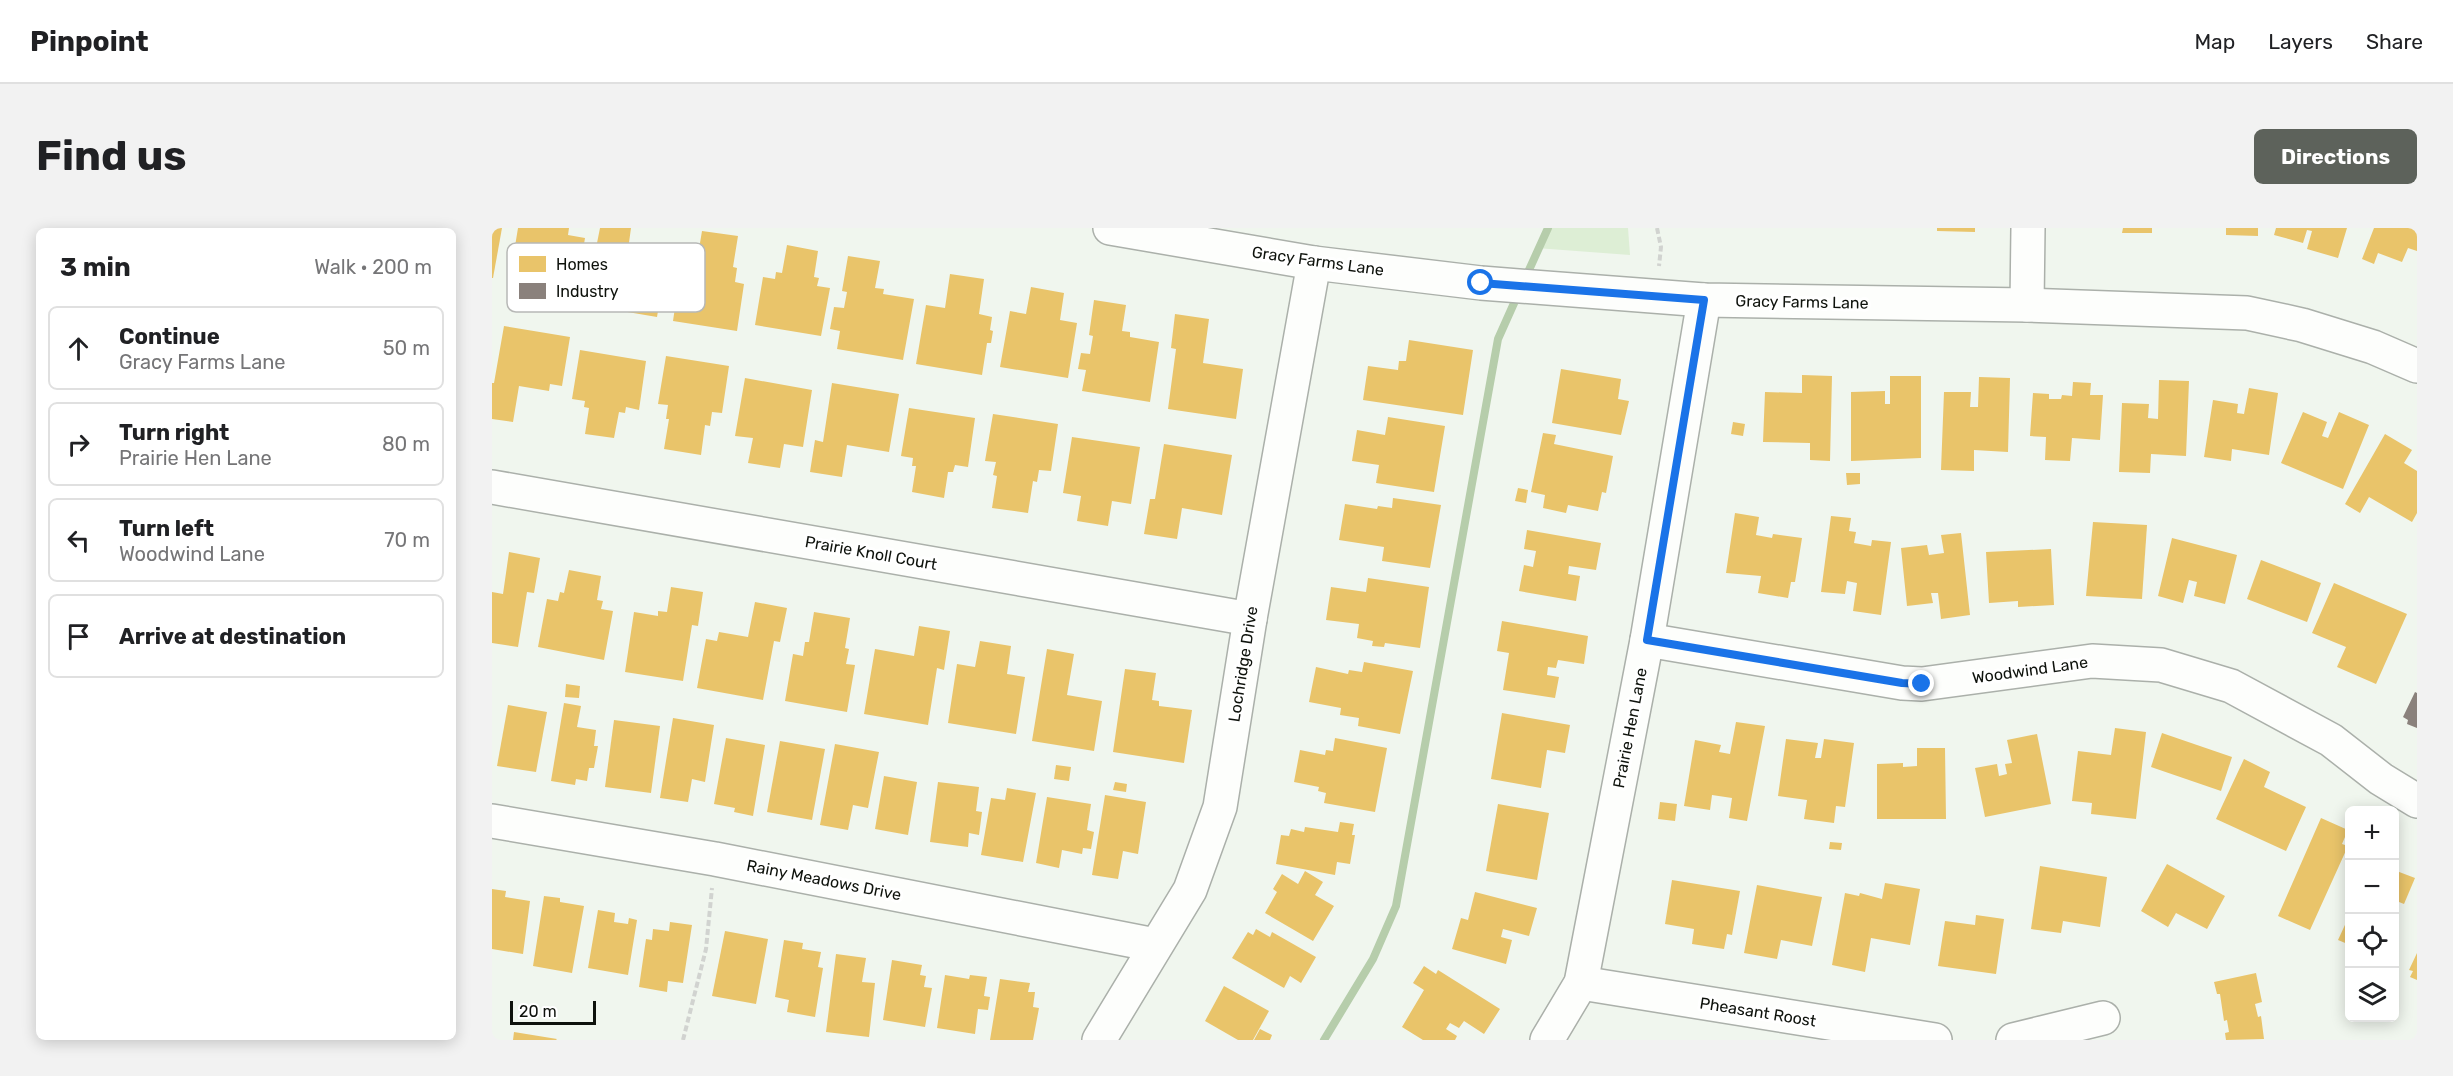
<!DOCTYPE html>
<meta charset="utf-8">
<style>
:root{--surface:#fff;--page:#f2f2f2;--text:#202124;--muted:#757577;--line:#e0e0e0;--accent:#5d625b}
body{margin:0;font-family:Rubik,sans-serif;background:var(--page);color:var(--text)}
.controls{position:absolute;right:18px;bottom:18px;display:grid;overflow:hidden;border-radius:9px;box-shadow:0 3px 15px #0003}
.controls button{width:54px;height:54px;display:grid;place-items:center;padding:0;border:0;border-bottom:2px solid var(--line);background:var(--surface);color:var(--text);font:30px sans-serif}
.scale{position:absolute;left:18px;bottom:15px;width:86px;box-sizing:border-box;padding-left:6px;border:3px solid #0e120c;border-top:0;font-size:16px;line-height:21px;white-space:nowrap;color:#0e120c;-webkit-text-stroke:4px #fff;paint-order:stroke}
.stop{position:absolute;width:18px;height:18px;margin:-14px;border:4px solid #1a73e8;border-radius:50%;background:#fff}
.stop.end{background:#1a73e8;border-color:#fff;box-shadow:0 2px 6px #0008}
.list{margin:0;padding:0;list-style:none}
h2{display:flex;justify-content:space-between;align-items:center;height:78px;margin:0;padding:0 24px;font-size:26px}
h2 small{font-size:20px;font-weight:400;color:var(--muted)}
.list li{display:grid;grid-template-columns:39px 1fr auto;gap:18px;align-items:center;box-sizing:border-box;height:84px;margin:0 12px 12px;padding:0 12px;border:2px solid var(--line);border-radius:9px}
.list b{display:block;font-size:22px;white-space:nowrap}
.list p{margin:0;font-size:20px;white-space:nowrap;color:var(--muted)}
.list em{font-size:20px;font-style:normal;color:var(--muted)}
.icon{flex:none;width:33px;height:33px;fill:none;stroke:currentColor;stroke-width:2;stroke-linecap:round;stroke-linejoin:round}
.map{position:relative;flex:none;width:1925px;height:812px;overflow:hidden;border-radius:9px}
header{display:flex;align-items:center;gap:36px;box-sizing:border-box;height:84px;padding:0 30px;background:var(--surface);border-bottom:2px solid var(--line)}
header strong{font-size:28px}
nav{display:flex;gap:33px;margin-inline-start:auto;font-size:21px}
.intro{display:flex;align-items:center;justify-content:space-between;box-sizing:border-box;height:144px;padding:0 36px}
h1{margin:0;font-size:42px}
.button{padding:15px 27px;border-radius:9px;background:var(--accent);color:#fff;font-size:21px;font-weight:700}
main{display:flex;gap:36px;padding:0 36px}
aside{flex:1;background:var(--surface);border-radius:9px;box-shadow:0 3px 15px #0003}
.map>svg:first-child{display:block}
.green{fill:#ddeed5}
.homes{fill:#e9c46a}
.industry{fill:#8a817c}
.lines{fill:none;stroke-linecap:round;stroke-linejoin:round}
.stream{stroke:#b6cdab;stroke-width:8}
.street-casing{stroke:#abb0aa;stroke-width:36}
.secondary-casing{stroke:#abb0aa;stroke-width:36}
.path{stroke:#d1d3d0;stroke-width:4;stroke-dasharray:6 3;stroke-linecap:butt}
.street{stroke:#fdfefc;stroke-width:33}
.secondary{stroke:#fdfefc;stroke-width:33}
.route{stroke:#1a73e8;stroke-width:8}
.labels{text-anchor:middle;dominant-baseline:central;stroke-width:6;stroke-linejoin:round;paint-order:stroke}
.street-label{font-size:16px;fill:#0e120c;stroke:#fff}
.key{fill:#fff;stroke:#b7b8b6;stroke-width:1.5}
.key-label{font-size:16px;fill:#0e120c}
</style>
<header>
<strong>Pinpoint</strong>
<nav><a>Map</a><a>Layers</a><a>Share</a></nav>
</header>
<div class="intro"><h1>Find us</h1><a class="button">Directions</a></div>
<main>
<aside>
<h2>3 min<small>Walk · 200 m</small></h2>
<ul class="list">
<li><svg class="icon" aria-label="ahead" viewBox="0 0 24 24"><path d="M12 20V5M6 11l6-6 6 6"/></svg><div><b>Continue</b><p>Gracy Farms Lane</p></div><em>50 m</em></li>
<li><svg class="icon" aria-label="right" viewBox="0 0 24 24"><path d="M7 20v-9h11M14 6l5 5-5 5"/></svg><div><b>Turn right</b><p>Prairie Hen Lane</p></div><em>80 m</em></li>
<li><svg class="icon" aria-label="left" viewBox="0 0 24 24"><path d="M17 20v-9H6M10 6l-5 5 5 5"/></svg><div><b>Turn left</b><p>Woodwind Lane</p></div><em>70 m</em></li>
<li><svg class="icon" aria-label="arrive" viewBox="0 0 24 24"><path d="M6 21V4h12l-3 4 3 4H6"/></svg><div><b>Arrive at destination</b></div></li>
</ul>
</aside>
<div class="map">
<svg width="1925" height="812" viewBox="0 0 1925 812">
<rect width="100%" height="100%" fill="#f0f6ee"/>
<path class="green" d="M1053,0H1136L1138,27L1044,20Z"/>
<g class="homes">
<path d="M0,0H10L1,50H0Z"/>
<path d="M26,0H77L76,7L93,10L84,65L17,55Z"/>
<path d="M108,0H139L136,22L145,24L146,22L175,29L165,89L100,78L109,21L104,20Z"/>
<path d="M1445,0H1483V4L1445,3Z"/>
<path d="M1631,0H1660V5H1630Z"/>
<path d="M1734,0H1766V8L1734,7Z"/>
<path d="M1784,0H1855L1846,30L1815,21L1820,3L1815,2L1811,15L1782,7Z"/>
<path d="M1882,0H1925V23L1916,20L1910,34L1886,25L1882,36L1870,31Z"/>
<path d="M210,3L246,8L241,39L245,40L243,54L252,56L245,103L181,93L188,45L199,46L202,33H205Z"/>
<path d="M295,17L326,23L322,49L327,50L325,58L338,60L329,108L263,97L271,49L283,51L284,44L290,45Z"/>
<path d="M356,28L388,33L383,60L392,61L391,66L422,71L411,132L345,121L348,103L338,101L342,79L352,80L355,64L350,63Z"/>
<path d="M458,46L492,51L487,86L500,89L498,102L501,103L499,115H495L490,147L424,136L434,77L453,80Z"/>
<path d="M539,59L572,65L568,92L585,95L576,150L508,139L518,83L534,86Z"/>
<path d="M602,72L634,77L630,103L638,104V109L667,114L658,174L590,163L594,142L586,141L589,125L598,126L601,108L597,107Z"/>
<path d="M683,86L717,91L711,135L751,141L744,191L676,181L684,121L679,120Z"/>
<path d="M12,98L78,109L70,158L58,156L57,163L27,158L21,194L0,191V155H2Z"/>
<path d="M917,112L981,122L971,187L871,172L876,138L906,142L907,133H914Z"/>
<path d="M88,122L154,133L147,182L134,179L133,185L127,184L122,210L93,206L97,180L92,179L93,173L80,171Z"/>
<path d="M174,128L237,138L230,185L220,184L218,198L213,197L209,227L172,221L177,191H174L176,177L166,176Z"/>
<path d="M1069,141L1129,151L1126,171L1137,173L1129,207L1060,195Z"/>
<path d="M1310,147L1340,148L1338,233L1318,232V215L1271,214L1273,164L1310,165Z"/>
<path d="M1398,148H1429V230L1359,233V164L1393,163V176H1398Z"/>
<path d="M1487,149L1518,150L1516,224L1482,222V243L1449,242L1452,164H1479L1478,179H1486Z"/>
<path d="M253,150L320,162L311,219L292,216L288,240L256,235L261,210L243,208Z"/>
<path d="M1667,152L1697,153L1694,228L1659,226L1658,245L1627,244L1630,175L1657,176L1656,190L1666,191Z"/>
<path d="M1581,154L1599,155L1598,167H1611L1608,212L1580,210L1578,233L1553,232L1554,209L1538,208L1541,165L1557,166V171H1569L1570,167L1580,168Z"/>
<path d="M340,155L407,166L397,224L355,217L350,249L318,244L323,212L331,214Z"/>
<path d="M1757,160L1786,165L1777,227L1740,221L1739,233L1712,229L1721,172L1746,176L1745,185L1752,186Z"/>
<path d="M417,180L483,190L476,239L463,237L461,244H456L452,270L420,264L424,238H420L421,230L409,228Z"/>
<path d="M1811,184L1835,194L1830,208L1836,210L1847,184L1877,197L1851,261L1789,235Z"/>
<path d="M501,186L566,196L559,243L547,242L545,254L541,253L536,285L500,280L505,248L501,247L504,234L493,233Z"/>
<path d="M896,189L953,198L942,264L884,255L887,237L860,233L865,202L893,207Z"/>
<path d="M1241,194L1253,196L1251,208L1239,206Z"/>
<path d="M1051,205L1064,207L1062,216L1121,228L1114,265L1110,264L1106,283L1076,277L1074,285L1051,280L1053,267L1039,264Z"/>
<path d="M1893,206L1920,222L1912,235L1925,243V285L1920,294L1877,269L1868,285L1853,276Z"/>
<path d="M580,209L648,219L639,276L620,273L616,298L585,293L589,268L571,265Z"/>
<path d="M672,216L740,227L730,287L690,280L685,311L652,306L658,271H663Z"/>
<path d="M1354,245H1368V256L1355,257Z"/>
<path d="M1026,260L1036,262L1034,275L1023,273Z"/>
<path d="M901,270L949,277L938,340L890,333L892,319L847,312L853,276L885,281L886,278L900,280Z"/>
<path d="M1243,285L1267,289L1264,307L1280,310L1281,306L1310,310L1303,354H1299L1296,370L1266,365L1269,348L1234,345Z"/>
<path d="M1339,288L1359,290L1357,303L1364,304L1362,315L1379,318L1380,312L1399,314L1389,387L1361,383L1365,355L1355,353L1353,366L1329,364Z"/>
<path d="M1601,294L1655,297L1650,371L1594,368Z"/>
<path d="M1035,302L1109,315L1104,342L1077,338L1076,346L1088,348L1084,373L1027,363L1032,337L1041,339L1044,323L1032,321Z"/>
<path d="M1469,305L1478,387L1449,391L1446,365H1439L1441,375L1415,378L1409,320L1435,317L1437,327L1452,325L1449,307Z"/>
<path d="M1680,310L1745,327L1733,376L1702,368L1705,354L1697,352L1691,375L1666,368Z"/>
<path d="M1559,321L1562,377L1526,379V373L1497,375L1494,324Z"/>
<path d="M17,324L48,330L42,365L35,364L26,419L0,415V364L11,366Z"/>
<path d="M1769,332L1829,355L1815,394L1755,371Z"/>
<path d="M77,342L109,348L105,372L111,373L109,381L121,383L112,432L46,419L55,371L66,373L68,364L72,365Z"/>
<path d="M876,350L937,359L928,420L893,415L892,419L880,418L881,413L865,410L867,396L834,392L839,359L874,364Z"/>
<path d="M1842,355L1915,386L1884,456L1845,439L1854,419L1820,405Z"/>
<path d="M179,359L211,364L206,398L200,397L191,453L133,444L142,384L166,388V383L175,384Z"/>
<path d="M263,374L295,380L288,414L282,413L271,472L205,460L214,411L225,413L227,404L256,409Z"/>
<path d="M322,384L358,390L353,420L357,421L354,436L363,437L355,484L293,473L301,426L311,428L313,414H317Z"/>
<path d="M1010,393L1096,408L1092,436L1066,432L1064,440L1056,439L1055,447L1067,449L1063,470L1011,462L1017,425L1005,423Z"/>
<path d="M427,398L458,403L452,442L445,440L436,497L372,486L383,421L422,428Z"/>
<path d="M488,413L519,418L515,446L533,449L524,506L456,495L465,436L483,439Z"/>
<path d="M555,421L582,426L575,467L610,473L602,523L540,513Z"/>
<path d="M872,434L921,443L908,506L866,498L867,490L848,487L849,480L817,474L824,439L856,446L857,442L870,444Z"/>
<path d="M633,441L664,445L660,472L667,473V478L700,482L692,535L621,524Z"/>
<path d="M74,456L88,458L87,470L73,469Z"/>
<path d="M72,475L89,478L85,499L104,502L102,518H106L102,540H97L95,553L84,551L83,557L59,553Z"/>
<path d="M16,477L55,484L44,544L5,538Z"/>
<path d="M1010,485L1078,497L1073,525L1055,522L1049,560L999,551Z"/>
<path d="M181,490L222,497L213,554L200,551L196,574L168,570Z"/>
<path d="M122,492L168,498L159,565L113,559Z"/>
<path d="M1244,494L1273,498L1255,593L1237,590L1240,570L1220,567L1218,582L1192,578L1203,512L1229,517L1227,524L1238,526Z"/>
<path d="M1623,500L1654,504L1644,591L1599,586L1600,575L1580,573L1586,523L1619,527Z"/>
<path d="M1670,505L1740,529L1729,563L1659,539Z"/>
<path d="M1545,506L1559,576L1493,589L1483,540L1505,536L1507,548L1515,546L1513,536L1520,535L1515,512Z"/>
<path d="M234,510L273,517L261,588L242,584L243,580L222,576Z"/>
<path d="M843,510L895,520L883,584L832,575L834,565L826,563L827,559L802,554L808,522L833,527L834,522L841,523Z"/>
<path d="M1294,511L1326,515L1323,530H1329L1332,511L1362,515L1353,579L1344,578L1342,595L1312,591L1315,572L1286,568Z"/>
<path d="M288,513L333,521L320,592L275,584Z"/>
<path d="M343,516L387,524L376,580L361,577L356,602L328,597Z"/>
<path d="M1425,520H1453L1454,591H1385V536L1411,535V539L1425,538Z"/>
<path d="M1752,531L1778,544L1772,559L1814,579L1794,623L1724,591Z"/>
<path d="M564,537L579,539L577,553L562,551Z"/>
<path d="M392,548L425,554L416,607L383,601Z"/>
<path d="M446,554L487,559L484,583L490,584L487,607L477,605L476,619L438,614Z"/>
<path d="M623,554L635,556L634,564L621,562Z"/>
<path d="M515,560L544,565L531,634L489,627L499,570L513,572Z"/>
<path d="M613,567L654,574L646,626L631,623L626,651L600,647Z"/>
<path d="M555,569L599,576L595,602L602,604L599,621L591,620L590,626L570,622L567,640L544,635Z"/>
<path d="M1168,574L1185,576L1183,593L1166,591Z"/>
<path d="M1006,576L1057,585L1045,652L994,643Z"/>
<path d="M1829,590L1856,602L1850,616L1856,618L1818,702L1786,688Z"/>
<path d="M848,594L862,596L860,607H863L858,636L845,634L843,647L784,636L789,607L797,608L799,601L812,604L813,599L846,604Z"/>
<path d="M1338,614L1350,615L1349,622L1337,621Z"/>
<path d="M1675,636L1733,668L1715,701L1684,685L1676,699L1649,683Z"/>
<path d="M1548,638L1615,649L1608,699L1571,693L1569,705L1539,701Z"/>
<path d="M1902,642L1923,650L1912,676L1902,672Z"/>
<path d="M813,643L831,654L823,667L842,678L821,713L773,685L785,664L781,661L790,646L806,656Z"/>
<path d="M1180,652L1248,663L1240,707L1235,706L1232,721L1200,716L1202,701L1173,696Z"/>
<path d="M1393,655L1428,661L1418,717L1379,710L1373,744L1340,737L1353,665L1367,668L1368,665L1390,671Z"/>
<path d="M1265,657L1330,669L1320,718L1289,712L1285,731L1252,725Z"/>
<path d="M0,661L14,663L13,669L38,673L31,726L0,721Z"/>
<path d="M983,664L1045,680L1037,708L1011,701L1009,709L1020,712L1014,736L960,721L969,690L976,692Z"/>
<path d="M52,668L68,670V674L92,678L80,745L41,738Z"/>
<path d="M106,682L123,685L122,694L136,696L137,690L145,692L136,747L96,740Z"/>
<path d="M1858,686V717L1846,712Z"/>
<path d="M1484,687L1512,691L1504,746L1446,738L1453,693L1483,697Z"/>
<path d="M178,694L200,697L191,755L176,753L175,764L147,759L154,711L160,712L161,701L177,703Z"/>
<path d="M764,701L778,709L780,704L824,729L809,755L798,748L792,760L740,730L756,704L761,707Z"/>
<path d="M233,703L276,711L264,776L220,768Z"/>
<path d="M292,712L311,715L310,721L329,724L326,739L331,740L323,789L295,784L297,772L283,769Z"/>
<path d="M1925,725V752L1918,749L1921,743L1917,742Z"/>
<path d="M344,726L374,730L370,754L383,755L377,809L334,804Z"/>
<path d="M400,732L430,737L428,747L434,748L432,759L440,760L433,799L391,792Z"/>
<path d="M932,738L944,746L946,742L1008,781L992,806L972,793L967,800L958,795L954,801L965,808L963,812H931L910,799L932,762L921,755Z"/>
<path d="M1764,745L1770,774L1763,776L1766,789L1769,788L1772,811L1734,812L1733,805L1737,804L1735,792L1732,793L1728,766H1725L1722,754Z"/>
<path d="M453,747L477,751L478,747L495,749L492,768L498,769L496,782L486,781L483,806L445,800Z"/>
<path d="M508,751L538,755L536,764H543L541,779L547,780L541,812H498Z"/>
<path d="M732,758L777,783L761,812H746L713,793Z"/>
<path d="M768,801L780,807L778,812H762Z"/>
<path d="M22,804L65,811L64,812H21Z"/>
</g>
<path class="industry" d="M1923,464L1925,465V500L1915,496L1916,492L1911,489Z"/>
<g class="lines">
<g class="stream">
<path d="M1032,53L1056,0"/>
<path d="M832,812L881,731L904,678L1006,111L1027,64"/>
</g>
<g class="street-casing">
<g id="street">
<path d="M1535,77L1536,0"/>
<path d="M0,259L758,391"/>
<path d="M1155,412L1410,455L1430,456L1600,433L1669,437L1739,458L1839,512L1889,551L1925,573"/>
<path d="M0,593L223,631L663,717"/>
<path d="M1089,755L1443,812"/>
<path d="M607,812L698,662L728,579L758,391L822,35"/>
<path d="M1055,812L1089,755L1155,412L1212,72"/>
<path d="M1521,812L1611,790"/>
</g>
</g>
<g class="secondary-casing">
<path id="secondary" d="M618,0L822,35L989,55L1212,72L1535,77L1755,85L1810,97L1881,119L1925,138"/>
</g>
<g class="path">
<path d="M1165,0L1169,19L1167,38"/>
<path d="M191,812L214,721L220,660"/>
</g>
<use href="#street" class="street"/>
<use href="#secondary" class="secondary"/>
</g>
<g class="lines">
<path class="route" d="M989,55L1212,72L1155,412L1410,455L1430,456"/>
</g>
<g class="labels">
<g class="street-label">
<text transform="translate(826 33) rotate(8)">Gracy Farms Lane</text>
<text transform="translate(1310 74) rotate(1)">Gracy Farms Lane</text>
<text transform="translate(379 325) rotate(10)">Prairie Knoll Court</text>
<text transform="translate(751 436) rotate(-81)">Lochridge Drive</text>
<text transform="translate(1538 442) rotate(-8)">Woodwind Lane</text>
<text transform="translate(1138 500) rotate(-79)">Prairie Hen Lane</text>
<text transform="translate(332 652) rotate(11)">Rainy Meadows Drive</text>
<text transform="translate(1266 784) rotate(9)">Pheasant Roost</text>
</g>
</g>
<rect x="15" y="15" width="198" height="69" rx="9" class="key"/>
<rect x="27" y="28" width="27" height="16" fill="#e9c46a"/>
<rect x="27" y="55" width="27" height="16" fill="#8a817c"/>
<g class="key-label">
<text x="64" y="42">Homes</text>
<text x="64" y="69">Industry</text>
</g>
</svg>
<div class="controls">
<button>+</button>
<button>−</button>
<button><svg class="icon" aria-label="locate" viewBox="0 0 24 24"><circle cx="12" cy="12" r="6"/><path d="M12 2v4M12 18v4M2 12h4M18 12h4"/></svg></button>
<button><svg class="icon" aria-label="layers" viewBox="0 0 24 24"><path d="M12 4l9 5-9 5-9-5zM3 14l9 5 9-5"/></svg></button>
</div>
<div class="scale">20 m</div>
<div class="stop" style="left:989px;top:55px"></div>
<div class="stop end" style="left:1430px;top:456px"></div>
</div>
</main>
